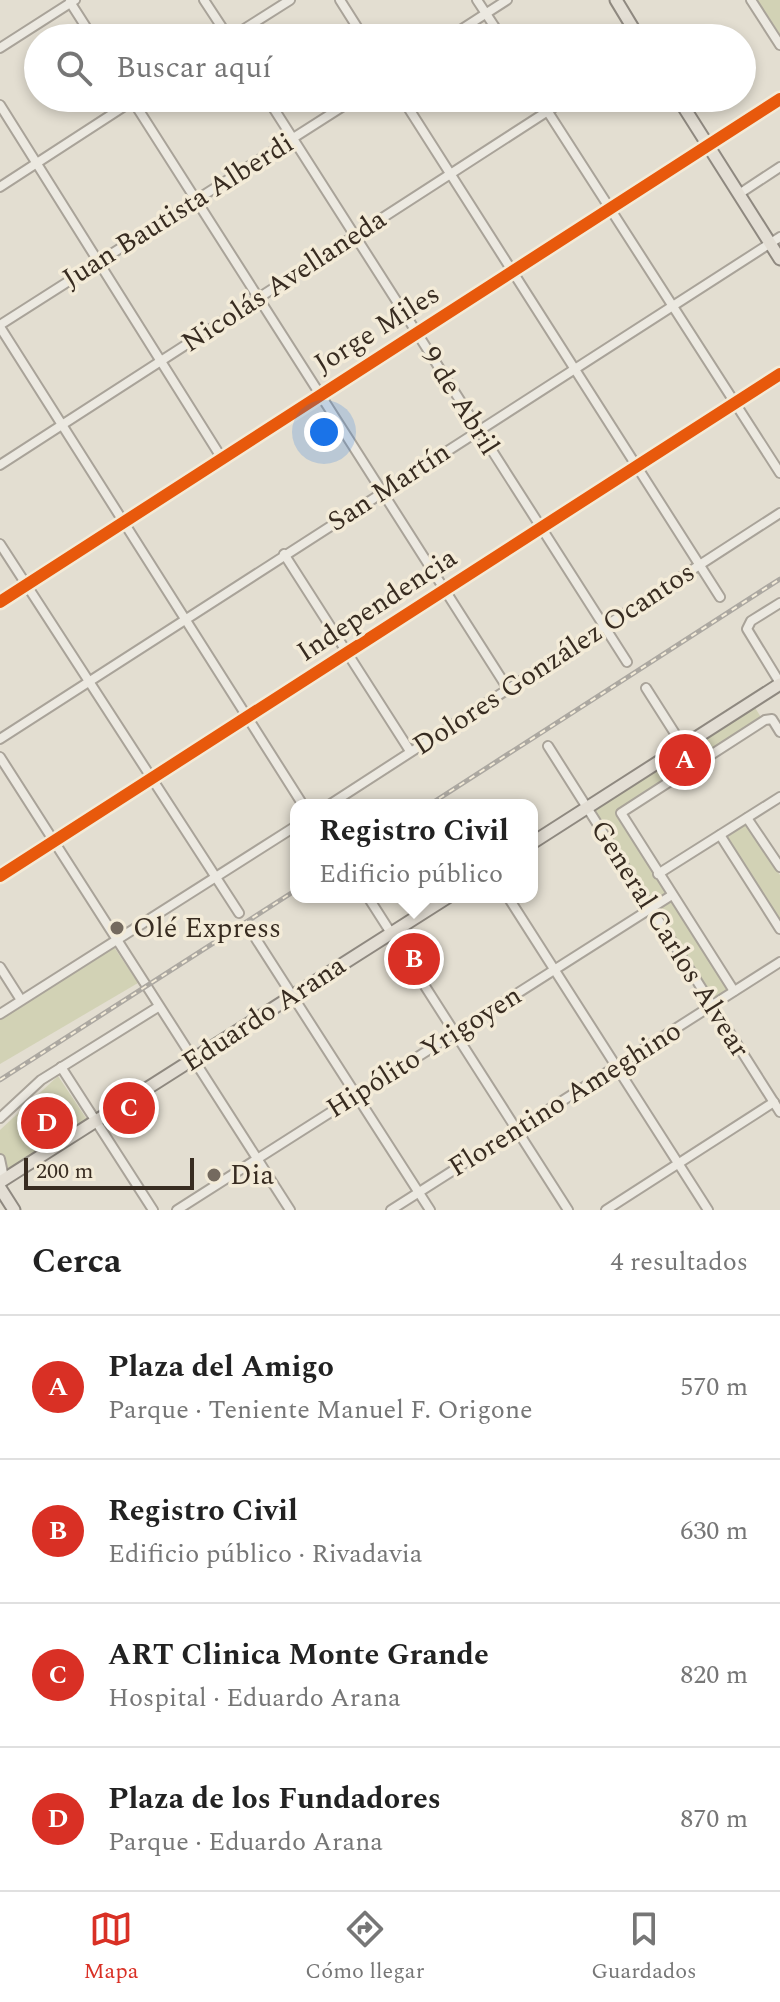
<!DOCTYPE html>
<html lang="es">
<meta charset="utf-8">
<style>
:root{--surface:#fff;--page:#f6f6f6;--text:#222;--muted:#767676;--line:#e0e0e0;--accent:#d93025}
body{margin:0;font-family:Spectral,serif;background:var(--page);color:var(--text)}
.scale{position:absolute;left:24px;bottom:20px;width:170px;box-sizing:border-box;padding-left:8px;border:4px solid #382c21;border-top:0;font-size:22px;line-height:28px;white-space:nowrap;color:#382c21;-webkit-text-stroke:6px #f3ebd8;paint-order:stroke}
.you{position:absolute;left:324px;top:432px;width:28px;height:28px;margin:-20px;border:6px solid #fff;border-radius:50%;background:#1a73e8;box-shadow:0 0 0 12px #1a73e833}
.badge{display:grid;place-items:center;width:52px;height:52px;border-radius:50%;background:var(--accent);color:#fff;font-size:26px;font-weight:700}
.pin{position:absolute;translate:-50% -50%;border:4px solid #fff;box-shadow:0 2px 8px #0006}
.popup{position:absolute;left:290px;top:799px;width:248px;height:104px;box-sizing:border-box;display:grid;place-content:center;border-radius:16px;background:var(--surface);filter:drop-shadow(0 2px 6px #0005);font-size:26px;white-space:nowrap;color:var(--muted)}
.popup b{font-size:30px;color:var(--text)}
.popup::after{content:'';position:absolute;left:50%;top:100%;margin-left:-16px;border:16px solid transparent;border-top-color:var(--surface)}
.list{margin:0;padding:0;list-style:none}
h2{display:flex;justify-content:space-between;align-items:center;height:104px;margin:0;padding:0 32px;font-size:34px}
h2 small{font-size:26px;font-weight:400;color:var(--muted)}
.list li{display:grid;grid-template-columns:52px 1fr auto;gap:24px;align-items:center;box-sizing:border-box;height:144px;padding:0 32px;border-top:2px solid var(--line)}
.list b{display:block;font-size:30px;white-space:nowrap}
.list p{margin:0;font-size:26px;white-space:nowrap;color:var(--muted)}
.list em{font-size:26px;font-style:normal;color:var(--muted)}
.icon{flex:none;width:44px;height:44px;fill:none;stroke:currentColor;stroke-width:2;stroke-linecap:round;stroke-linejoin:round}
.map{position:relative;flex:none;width:780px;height:1210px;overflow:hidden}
.search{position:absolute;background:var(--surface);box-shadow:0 4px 12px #0003;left:24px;right:24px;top:24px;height:88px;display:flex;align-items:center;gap:20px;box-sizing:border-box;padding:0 28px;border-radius:44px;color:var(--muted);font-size:30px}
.sheet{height:680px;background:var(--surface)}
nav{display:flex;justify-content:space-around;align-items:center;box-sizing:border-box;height:112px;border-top:2px solid var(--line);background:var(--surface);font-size:22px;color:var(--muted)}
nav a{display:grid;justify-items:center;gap:4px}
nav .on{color:var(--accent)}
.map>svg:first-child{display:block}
.green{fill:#d2d2b5}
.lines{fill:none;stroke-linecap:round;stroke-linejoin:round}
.minor-casing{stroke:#a9a399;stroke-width:12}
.major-casing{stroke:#8f8980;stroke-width:15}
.minor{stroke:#ece9e1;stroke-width:8}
.major{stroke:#e3ded4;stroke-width:11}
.rail-casing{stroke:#aca8a1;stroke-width:5}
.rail{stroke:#f3ebd8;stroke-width:2;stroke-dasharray:6;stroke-linecap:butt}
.cycleway-casing{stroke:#f3ebd8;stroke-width:17}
.cycleway{stroke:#e8590c;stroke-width:12}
.poi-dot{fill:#746a5f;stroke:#f3ebd8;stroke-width:3}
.labels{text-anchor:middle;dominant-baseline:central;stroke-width:7;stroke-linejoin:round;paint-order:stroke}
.street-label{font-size:28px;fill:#382c21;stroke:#f3ebd8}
.poi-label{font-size:28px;fill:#382c21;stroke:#f3ebd8;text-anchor:start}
</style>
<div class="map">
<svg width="780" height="1210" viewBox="0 0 780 1210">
<rect width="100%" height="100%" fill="#e3ded1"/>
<g class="green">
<path d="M756,0H780V36Z"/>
<path d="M754,706L762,719L617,814L729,989L712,999L594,811Z"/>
<path d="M745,822L780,875V921L726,836Z"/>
<path d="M114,947L138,983L0,1064V1019Z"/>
<path d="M58,1076L88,1121L9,1171L0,1153V1130Z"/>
</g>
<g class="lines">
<g class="minor-casing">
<g id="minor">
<path d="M204,0L229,38"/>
<path d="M340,0L364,38"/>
<path d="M477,0L502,38"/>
<path d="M751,0L780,45"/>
<path d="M70,2L93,38"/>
<path d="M230,38L290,0"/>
<path d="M448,38L507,0"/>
<path d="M0,48L75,0"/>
<path d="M131,98L508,689"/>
<path d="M267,98L627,662"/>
<path d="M402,98L720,597"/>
<path d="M539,98L780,473"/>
<path d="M0,105L221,457"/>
<path d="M0,187L137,98"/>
<path d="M739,194L780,167"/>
<path d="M0,325L356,98"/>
<path d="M0,327L303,805"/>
<path d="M0,465L568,98"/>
<path d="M0,544L239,913"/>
<path d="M284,554L410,751"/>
<path d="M0,602L780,99"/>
<path d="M780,603L751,621L747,629L780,683"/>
<path d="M646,688L695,765"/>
<path d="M0,739L780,237"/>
<path d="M548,746L780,1112"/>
<path d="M0,757L290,1210"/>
<path d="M329,805L780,513"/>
<path d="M747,818L780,867"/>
<path d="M720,835L780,929"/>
<path d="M658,874L780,797"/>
<path d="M0,876L780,374"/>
<path d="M368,897L568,1210"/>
<path d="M508,897L708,1210"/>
<path d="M256,939L430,1210"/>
<path d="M0,967L21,1000"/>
<path d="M734,991L621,813L765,720L772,719L780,732"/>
<path d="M0,1014L296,826"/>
<path d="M61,1067L153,1210"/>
<path d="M0,1118L41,1080L158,1007"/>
<path d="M0,1159L3,1173L0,1181"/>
<path d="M177,1210L672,895"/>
<path d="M391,1210L780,962"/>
<path d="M606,1210L774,1102"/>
</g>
</g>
<g class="major-casing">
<g id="major">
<path d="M616,0L639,38"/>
<path d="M678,98L780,259"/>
<path d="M532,843L780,684"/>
<path d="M0,1182L448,897"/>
<path d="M0,1188L14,1210"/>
</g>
</g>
<use href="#minor" class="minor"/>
<use href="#major" class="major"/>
<g class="rail-casing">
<g id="rail">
<path d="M429,805L780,579"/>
<path d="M0,1080L296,890"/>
</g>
</g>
<use href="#rail" class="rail"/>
<g class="cycleway-casing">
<g id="cycleway">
<path d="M0,602L780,99"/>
<path d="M0,876L780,374"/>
</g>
</g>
<use href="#cycleway" class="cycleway"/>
</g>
<g class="poi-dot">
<circle cx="117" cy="928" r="8"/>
<circle cx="214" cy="1175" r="8"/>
</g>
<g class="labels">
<g class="street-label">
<text transform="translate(178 211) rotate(-32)">Juan Bautista Alberdi</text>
<text transform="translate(284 281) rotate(-33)">Nicolás Avellaneda</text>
<text transform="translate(377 329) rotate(-32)">Jorge Miles</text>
<text transform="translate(460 401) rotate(58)">9 de Abril</text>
<text transform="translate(389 487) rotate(-33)">San Martín</text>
<text transform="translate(377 605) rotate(-33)">Independencia</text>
<text transform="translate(554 659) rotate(-33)">Dolores González Ocantos</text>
<text transform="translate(670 939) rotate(58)">General Carlos Alvear</text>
<text transform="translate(264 1014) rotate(-33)">Eduardo Arana</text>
<text transform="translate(424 1052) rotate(-32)">Hipólito Yrigoyen</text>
<text transform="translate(565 1099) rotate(-32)">Florentino Ameghino</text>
</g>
<g class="poi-label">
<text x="133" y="928">Olé Express</text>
<text x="230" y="1175">Dia</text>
</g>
</g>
</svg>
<div class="scale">200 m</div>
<div class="you"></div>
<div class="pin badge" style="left:685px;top:760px">A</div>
<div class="pin badge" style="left:414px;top:959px">B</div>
<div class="popup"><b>Registro Civil</b>Edificio público</div>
<div class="pin badge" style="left:129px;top:1108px">C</div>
<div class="pin badge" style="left:47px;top:1123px">D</div>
<div class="search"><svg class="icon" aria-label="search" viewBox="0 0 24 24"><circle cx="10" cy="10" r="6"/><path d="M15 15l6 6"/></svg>Buscar aquí</div>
</div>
<section class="sheet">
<h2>Cerca<small>4 resultados</small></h2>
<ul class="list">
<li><span class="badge">A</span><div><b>Plaza del Amigo</b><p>Parque · Teniente Manuel F. Origone</p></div><em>570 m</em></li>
<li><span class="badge">B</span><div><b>Registro Civil</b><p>Edificio público · Rivadavia</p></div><em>630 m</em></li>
<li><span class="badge">C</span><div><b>ART Clinica Monte Grande</b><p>Hospital · Eduardo Arana</p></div><em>820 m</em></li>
<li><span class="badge">D</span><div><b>Plaza de los Fundadores</b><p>Parque · Eduardo Arana</p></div><em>870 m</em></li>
</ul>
</section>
<nav>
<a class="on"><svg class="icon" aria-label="map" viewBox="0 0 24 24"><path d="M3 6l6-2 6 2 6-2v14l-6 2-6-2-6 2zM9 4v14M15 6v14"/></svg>Mapa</a>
<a><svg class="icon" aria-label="directions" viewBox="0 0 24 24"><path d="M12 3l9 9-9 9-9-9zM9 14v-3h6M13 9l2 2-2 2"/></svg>Cómo llegar</a>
<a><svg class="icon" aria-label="saved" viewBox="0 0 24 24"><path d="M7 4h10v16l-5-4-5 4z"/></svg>Guardados</a>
</nav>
